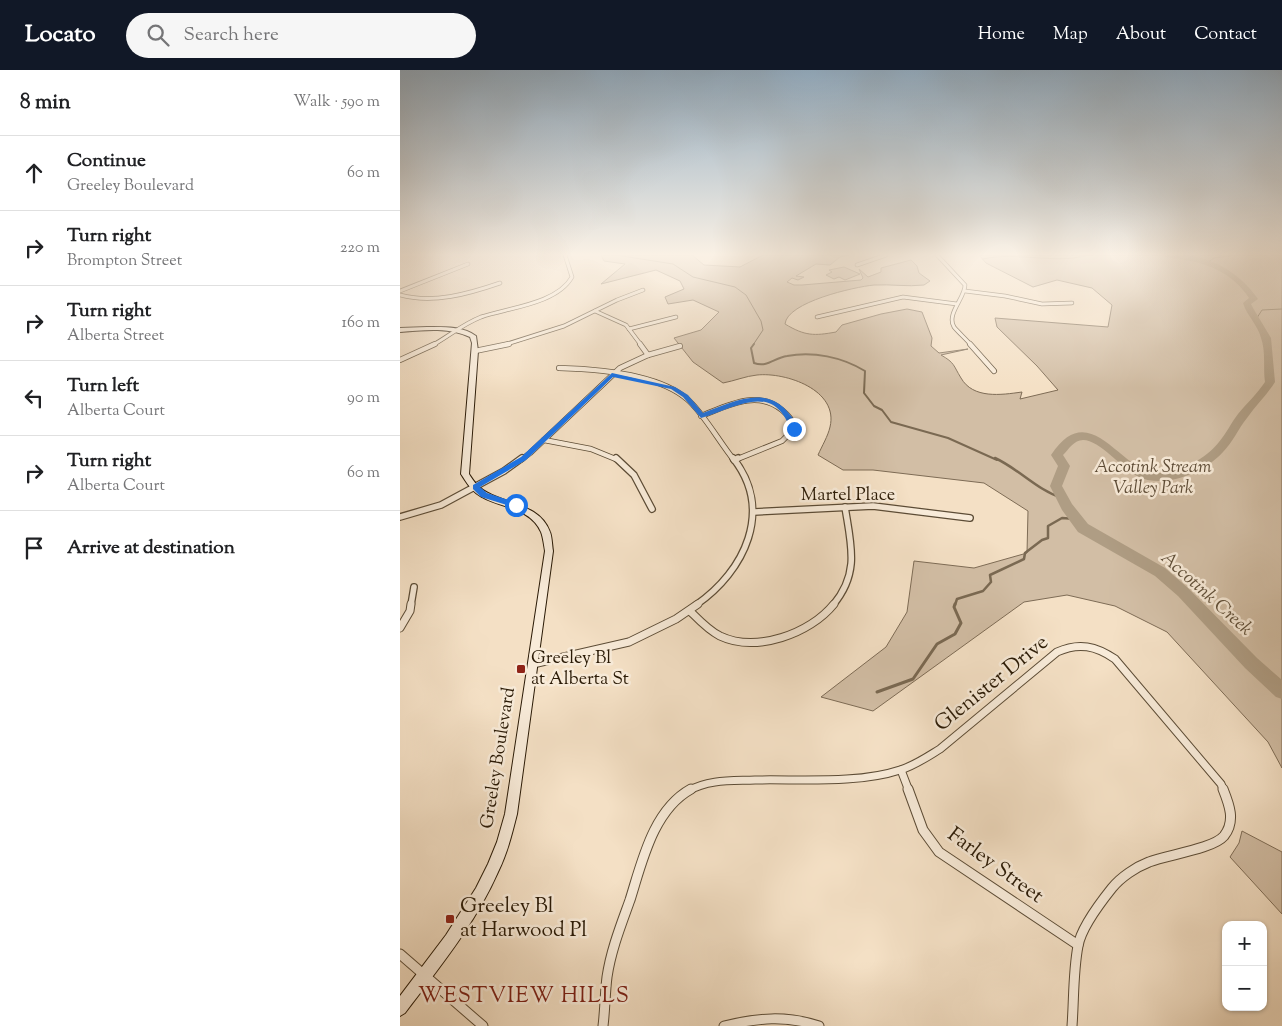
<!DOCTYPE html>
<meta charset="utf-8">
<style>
:root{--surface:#fff;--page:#f6f6f6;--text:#202124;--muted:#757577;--line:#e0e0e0;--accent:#111827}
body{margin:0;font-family:"Sorts Mill Goudy",serif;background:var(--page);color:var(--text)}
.controls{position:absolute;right:15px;bottom:15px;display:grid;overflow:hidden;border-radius:10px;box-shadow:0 1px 4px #0004}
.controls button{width:45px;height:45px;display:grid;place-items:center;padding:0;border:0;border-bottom:1px solid var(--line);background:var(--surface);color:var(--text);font:25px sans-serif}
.stop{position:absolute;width:15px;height:15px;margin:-11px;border:4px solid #1a73e8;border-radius:50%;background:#fff}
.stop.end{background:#1a73e8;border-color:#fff;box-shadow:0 1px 5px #0008}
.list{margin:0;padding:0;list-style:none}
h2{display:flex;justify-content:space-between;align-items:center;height:65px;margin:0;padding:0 20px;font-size:21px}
h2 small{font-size:16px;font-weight:400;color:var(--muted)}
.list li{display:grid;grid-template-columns:32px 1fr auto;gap:15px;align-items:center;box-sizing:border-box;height:75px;padding:0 20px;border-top:1px solid var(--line)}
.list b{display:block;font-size:19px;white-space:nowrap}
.list p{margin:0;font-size:16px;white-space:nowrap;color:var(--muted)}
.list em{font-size:16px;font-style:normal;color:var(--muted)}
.icon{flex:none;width:28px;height:28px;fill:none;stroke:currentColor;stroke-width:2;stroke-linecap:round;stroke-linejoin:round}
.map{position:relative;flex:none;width:882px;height:956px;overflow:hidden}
header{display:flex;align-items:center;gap:30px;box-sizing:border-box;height:70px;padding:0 25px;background:var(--accent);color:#fff}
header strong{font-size:24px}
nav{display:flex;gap:28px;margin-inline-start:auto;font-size:18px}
.search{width:350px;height:45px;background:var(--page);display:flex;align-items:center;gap:12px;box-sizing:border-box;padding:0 18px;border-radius:28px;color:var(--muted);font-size:19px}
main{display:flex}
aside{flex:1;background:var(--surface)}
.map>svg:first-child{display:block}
.green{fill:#d2bea5;stroke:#7e6c56}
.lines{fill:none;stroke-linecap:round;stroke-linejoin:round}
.stream-far3{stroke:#7a6952;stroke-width:1}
.stream-far2{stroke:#7a6952;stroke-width:2}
.stream-far1{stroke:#7a6952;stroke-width:2.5}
.stream{stroke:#7a6952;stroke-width:3}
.river{fill:#af9d84;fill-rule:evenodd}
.street-far4-casing{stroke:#5c4c36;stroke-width:4.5}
.street-far3-casing{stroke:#5c4c36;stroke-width:6}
.street-far2-casing{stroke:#5c4c36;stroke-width:8}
.street-far1-casing{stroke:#5c4c36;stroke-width:9}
.street-casing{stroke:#5c4c36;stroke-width:11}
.secondary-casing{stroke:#2a1a06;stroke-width:2}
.street-far4{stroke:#f8ebd9;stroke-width:3}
.street-far3{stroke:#f8ebd9;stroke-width:4.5}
.street-far2{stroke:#f8ebd9;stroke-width:5.5}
.street-far1{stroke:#f8ebd9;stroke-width:7}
.street{stroke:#f8ebd9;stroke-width:9}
.secondary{fill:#f8ebd9;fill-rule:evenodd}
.route{fill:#1a73e8}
.poi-dot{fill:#8f2418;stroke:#f8ebd9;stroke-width:2}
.labels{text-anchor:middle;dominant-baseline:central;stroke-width:5;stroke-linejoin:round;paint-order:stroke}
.park-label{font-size:18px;font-style:italic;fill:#5c4b36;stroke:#f8ebd9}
.street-label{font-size:18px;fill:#2a1a06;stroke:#f8ebd9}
.poi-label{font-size:18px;fill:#2a1a06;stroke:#f8ebd9;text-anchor:start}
.water-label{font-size:19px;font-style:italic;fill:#5f4e38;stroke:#f8ebd9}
.near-street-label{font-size:21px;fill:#2a1a06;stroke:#f8ebd9}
.near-poi-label{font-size:21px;fill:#2a1a06;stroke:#f8ebd9;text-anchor:start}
.near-neighbourhood-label{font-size:22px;letter-spacing:1px;fill:#7a1f14;stroke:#f8ebd9}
</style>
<header>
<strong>Locato</strong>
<div class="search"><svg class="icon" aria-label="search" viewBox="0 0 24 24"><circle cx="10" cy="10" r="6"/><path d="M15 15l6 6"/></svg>Search here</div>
<nav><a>Home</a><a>Map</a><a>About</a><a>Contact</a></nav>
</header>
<main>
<aside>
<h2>8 min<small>Walk · 590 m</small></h2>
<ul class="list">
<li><svg class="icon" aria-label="ahead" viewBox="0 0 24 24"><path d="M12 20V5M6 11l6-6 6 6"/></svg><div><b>Continue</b><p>Greeley Boulevard</p></div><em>60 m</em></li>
<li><svg class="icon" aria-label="right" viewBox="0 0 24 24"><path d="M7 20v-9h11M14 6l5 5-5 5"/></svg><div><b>Turn right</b><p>Brompton Street</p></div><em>220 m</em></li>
<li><svg class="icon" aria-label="right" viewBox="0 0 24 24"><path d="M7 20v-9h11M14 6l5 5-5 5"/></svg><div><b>Turn right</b><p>Alberta Street</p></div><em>160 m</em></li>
<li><svg class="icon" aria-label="left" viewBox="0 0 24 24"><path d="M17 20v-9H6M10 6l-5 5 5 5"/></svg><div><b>Turn left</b><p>Alberta Court</p></div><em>90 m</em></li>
<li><svg class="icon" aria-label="right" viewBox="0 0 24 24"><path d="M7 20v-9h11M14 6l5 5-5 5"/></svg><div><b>Turn right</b><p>Alberta Court</p></div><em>60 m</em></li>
<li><svg class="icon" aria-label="arrive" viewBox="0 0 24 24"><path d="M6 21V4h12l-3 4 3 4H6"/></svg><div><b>Arrive at destination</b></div></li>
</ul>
</aside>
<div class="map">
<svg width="882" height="956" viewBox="0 0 882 956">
<rect width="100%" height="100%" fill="#f4e0c5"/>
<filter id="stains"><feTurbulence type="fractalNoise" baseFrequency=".004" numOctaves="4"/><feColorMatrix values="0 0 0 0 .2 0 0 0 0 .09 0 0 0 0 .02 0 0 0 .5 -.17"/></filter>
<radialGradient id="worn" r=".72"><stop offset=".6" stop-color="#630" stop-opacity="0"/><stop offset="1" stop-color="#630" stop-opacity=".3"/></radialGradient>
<g class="green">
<path d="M201,185H292L304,195L340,197L363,185H449L440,187L430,195L416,194L396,206L404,207L398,210L392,208L387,212L394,215H402L461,210L463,208L459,199L468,207L481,202V198L511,190L517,196L519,203L530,211L524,215C507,217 491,214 474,215C454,217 387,232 385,254C405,266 414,266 436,262L442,255L481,244L507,239L522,242L532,268L531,276L539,283L568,279L541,285C555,293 553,295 561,308C573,329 601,325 622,322L620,329L658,320L637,296L597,257L595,248L708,257L712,235L692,218L657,210L633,217L586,193L579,185H882V698L868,672L767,562L715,536L667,525L624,532L473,641L421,627L486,577L507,542L514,491L574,498L627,483L628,441L584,413L473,400H443L418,385C422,376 428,366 430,357C439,320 386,302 357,305C346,306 334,311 323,313L293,292L274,268L301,260L319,242L293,230L268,234L265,227L284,219L280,211L256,200L201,214L225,194L204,191Z"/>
<path d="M444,197L460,204L445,210L439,207L434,209L426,205L432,202L429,200Z"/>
<path d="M842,761L882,782V844L830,787L839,773Z"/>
</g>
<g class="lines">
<g class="stream-far3">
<path d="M216,185L273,194L293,207L335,217L346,225L361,251L363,260L353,275"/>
<path d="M583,189C618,181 654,195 689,185"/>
<path d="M808,192L814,188L835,185"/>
<path d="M855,251L862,240L882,239"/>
</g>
<path class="stream-far2" d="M354,274L351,278L354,293C367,298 374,288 387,286C413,281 442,287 465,301L464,323L474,336L482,340L491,352L548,368L597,390"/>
<g class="stream-far1">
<path d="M595,388C619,399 637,420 662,428"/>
<path d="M555,535L557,529L583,521L591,512L590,505L624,489L625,483L642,470L648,468V456L662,448L676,449"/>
</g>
<path class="stream" d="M477,622L513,609L537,574L555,564L561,553L554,537L555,534"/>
<path class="river" d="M762,185C800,180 837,198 858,229L851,234L853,238L871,268L875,312C867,325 856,335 847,348C838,359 833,372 823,382C804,403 763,420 737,406C721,398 700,370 683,370C674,370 669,379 663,385L670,396L662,416L672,434L688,454L765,498L788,518L857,588L882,610V629L876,627L845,598L778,526L755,506L678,462L662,440L650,416L658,396L651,385C690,326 719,400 756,403C778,404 806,389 819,372C826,364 831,353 838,344C847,333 857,324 865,312C863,298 866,282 861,268C858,255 847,246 843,233L849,228C834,205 811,194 785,190C777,188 768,189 762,185Z"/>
<g class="street-far4-casing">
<g id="street-far4">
<path d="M537,185L565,215C565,228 546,244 554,257C559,263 566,269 571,275"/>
<path d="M457,195L486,185"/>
<path d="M0,221L68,194"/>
<path d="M565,221L605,226L642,234L672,233"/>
<path d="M0,225C33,234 68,224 100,213"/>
<path d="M195,241L226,255L241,275"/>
<path d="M417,247L503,227L557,234"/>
<path d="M229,259L276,247"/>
<path d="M33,275C49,266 63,254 81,247C107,238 157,234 172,207L165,185"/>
<path d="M104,275L164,256L217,230L243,220"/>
</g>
</g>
<g class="street-far3-casing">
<g id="street-far3">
<path d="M240,274L248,285"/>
<path d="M570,274L594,301"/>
<path d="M75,281L109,274"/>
<path d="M0,290L35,274"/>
<path d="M159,298C196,299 258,304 287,329C302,341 320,373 334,390"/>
<path d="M301,346C327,336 357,319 382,340C388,345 393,350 394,359L382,371L335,390"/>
<path d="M144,370L191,379L218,390"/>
<path d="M121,390L130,383L220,298L248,285L280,276"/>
</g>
</g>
<g class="street-far2-casing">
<g id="street-far2">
<path d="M216,388L234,405L252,439"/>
<path d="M334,390L338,388"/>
<path d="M354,442L473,436L570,448"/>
<path d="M0,447L41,435L104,401L122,388"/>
<path d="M11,535L14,517"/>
<path d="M296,535C345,501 374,440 333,388"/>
<path d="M433,535C460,503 451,475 445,437"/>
</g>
</g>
<g class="street-far1-casing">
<g id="street-far1">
<path d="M290,541C299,550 308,560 320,566C356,583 410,564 434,534"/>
<path d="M0,558L10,541L11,534"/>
<path d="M133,594L229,572L276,549L298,534"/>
<path d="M501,700L509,721"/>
<path d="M288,721C309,709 332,711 355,710C400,709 458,714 500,700C514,696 527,687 540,679L657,582C679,572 696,576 715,589L821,714L824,721"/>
</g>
</g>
<g class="street-casing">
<g id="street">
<path d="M508,719L523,760L539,782L678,875"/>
<path d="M0,884L83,956"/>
<path d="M203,956C205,940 205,923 207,907C211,880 221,855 230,830C242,792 253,740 291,719"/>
<path d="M324,956C357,948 386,945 419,956"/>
<path d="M672,956C674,930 673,902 678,876C681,858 700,833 712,818C721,807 736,797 749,792C766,785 813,779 824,766C836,751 829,734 823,719"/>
</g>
</g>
<g class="secondary-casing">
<path id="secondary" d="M27,257C43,257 63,256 76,266L78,281L69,404C74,412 79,419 88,423C110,435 140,435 150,462C152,467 152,475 153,481L117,744C112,764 107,784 98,802C75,854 39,898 5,943L0,946V926L46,865L76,818L88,794L97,772L105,744L145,481C144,475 143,467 141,462C131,438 101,438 82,427C72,422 67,413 61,404L72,273L70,267C49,257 23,260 0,262V258Z"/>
</g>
<use href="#street-far4" class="street-far4"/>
<use href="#street-far3" class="street-far3"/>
<use href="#street-far2" class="street-far2"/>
<use href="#street-far1" class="street-far1"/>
<use href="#street" class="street"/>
<use href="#secondary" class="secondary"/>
</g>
<linearGradient id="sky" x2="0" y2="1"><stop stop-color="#91abc0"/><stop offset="0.58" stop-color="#faf1e5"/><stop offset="1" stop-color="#faf1e5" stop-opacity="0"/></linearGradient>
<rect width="882" height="318" fill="url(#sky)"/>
<path class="route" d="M212,303L275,317L288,325L303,343C329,334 363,315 386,340C392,347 396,350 397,359L391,361C374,311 337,337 301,348L283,327L271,319L213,307L126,390L80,417L87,423L118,433V437L116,438L81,427L73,419V415L121,387Z"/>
<g class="poi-dot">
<rect x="116" y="594" width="10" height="10" rx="2.5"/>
<rect x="45" y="844" width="10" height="10" rx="2.5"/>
</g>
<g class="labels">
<g class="park-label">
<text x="753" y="398">Accotink Stream<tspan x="753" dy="21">Valley Park</tspan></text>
</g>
<g class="street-label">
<text x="448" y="426">Martel Place</text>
<text transform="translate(99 688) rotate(-81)">Greeley Boulevard</text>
</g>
<g class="poi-label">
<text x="131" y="589">Greeley Bl<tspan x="131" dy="21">at Alberta St</tspan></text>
</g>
<g class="water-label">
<text transform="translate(806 524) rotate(42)">Accotink Creek</text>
</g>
<g class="near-street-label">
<text transform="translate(592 614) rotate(-39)">Glenister Drive</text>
<text transform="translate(595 796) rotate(36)">Farley Street</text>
</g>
<g class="near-poi-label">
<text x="60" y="837">Greeley Bl<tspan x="60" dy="24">at Harwood Pl</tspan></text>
</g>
<g class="near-neighbourhood-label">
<text x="124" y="927">WESTVIEW HILLS</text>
</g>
</g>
<rect width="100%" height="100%" filter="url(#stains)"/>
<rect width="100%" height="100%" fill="url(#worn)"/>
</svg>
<div class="controls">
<button>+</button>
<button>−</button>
</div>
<div class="stop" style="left:116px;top:435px"></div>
<div class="stop end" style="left:394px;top:359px"></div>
</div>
</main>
